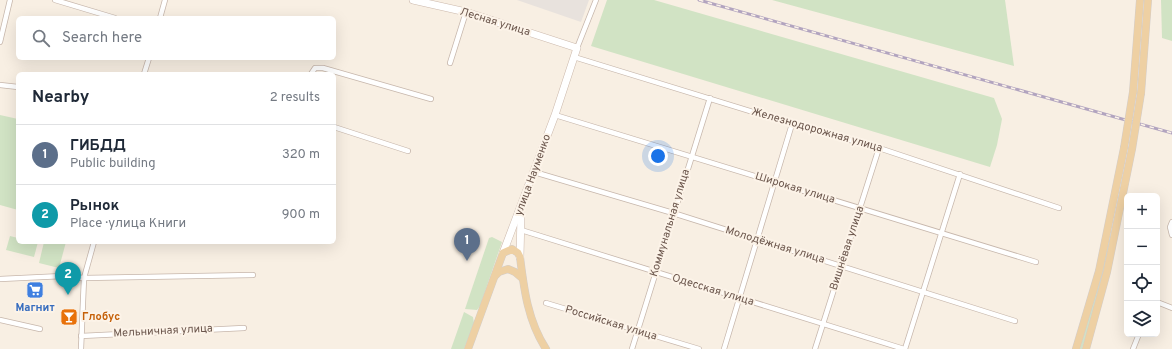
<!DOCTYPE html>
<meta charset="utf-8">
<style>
:root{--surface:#fff;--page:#f2f2f3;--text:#1f2937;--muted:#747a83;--line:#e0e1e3;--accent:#7c3aed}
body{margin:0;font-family:Overpass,sans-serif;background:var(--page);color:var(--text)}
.controls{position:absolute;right:12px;bottom:12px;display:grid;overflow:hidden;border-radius:6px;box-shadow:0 4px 16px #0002}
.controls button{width:36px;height:36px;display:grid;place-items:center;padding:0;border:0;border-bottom:1px solid var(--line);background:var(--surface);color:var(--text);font:20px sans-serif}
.you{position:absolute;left:658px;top:156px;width:14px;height:14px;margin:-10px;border:3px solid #fff;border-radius:50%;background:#1a73e8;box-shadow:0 0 0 6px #1a73e833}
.badge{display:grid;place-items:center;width:26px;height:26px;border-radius:50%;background:var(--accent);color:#fff;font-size:13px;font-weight:700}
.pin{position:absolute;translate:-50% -33px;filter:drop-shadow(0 1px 2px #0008)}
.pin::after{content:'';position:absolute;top:21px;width:14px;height:12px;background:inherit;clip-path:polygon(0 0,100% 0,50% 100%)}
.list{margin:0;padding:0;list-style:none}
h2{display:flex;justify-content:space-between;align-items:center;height:52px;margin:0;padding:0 16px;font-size:17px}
h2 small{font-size:13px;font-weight:400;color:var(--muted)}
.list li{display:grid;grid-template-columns:26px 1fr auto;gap:12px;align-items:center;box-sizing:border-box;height:60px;padding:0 16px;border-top:1px solid var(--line)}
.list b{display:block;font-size:15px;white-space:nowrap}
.list p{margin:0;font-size:13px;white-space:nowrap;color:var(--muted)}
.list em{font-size:13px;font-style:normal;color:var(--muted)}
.icon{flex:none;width:22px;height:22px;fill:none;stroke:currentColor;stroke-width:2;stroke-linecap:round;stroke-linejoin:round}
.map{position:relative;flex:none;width:1172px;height:349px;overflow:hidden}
.search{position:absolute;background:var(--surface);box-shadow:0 4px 16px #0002;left:16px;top:16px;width:320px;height:44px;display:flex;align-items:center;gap:10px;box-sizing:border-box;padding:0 14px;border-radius:6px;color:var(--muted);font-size:15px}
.panel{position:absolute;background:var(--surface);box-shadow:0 4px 16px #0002;left:16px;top:72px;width:320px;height:172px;border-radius:6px}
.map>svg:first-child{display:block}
.industrial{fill:#e8e2dd}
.green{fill:#d1e3c4}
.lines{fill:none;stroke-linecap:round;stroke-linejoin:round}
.street-casing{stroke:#c7b7ac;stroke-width:6}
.secondary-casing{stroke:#ccb9ac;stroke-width:8}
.primary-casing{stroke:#d3cdca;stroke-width:8}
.street{stroke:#fff;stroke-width:4.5}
.secondary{stroke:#fff;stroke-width:7}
.primary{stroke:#eed0a3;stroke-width:7}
.rail-casing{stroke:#b2a4bf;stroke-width:3}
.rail{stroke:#fcf3e8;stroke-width:1.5;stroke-dasharray:4.5;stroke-linecap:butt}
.primary-bridge-casing{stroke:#d3cdca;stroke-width:8;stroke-linecap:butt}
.primary-bridge{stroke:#eed0a3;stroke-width:7}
.labels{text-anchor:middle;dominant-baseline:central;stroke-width:4;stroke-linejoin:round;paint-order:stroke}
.street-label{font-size:11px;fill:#6c574d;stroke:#fcf3e8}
.shop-label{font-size:11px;font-weight:bold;fill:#366cbe;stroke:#fcf3e8}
.food-label{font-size:11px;font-weight:bold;fill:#c56008;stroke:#fcf3e8;text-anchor:start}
</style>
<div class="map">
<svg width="1172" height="349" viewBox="0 0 1172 349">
<rect width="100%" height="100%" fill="#f8efe3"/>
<path class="industrial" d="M517,0H589L581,22Z"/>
<g class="green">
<path d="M607,0H654L994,98L1002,119L997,145L990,167L591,46Z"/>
<path d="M772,0H1005L1014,66Z"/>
<path d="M1161,0H1172V41L1162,38Z"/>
<path d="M0,115L18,119V210L0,205Z"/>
<path d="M1125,165H1127L1099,294L1082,349H1080L1111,233Z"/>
<path d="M10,236L18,238V242H38L34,257L6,250Z"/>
<path d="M492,237L502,242L480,306L477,310L465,309L489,238Z"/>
<path d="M44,242H66L59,268L39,263Z"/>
<path d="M464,312L473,317L474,323L464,349H451Z"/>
</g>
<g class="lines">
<g class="street-casing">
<g id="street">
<path d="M55,0L115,18"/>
<path d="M160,18L165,0"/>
<path d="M0,42L10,0"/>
<path d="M577,48L596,0"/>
<path d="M574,57L792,124L879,148L1059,208"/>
<path d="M450,63L466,12"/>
<path d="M144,74L149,58"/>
<path d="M311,74L315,68H323L431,99"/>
<path d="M0,85L18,87"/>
<path d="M555,115L1036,262"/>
<path d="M334,127L408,151"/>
<path d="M534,172L673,213L1015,321"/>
<path d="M1172,222L1170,227L1172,235"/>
<path d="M521,230L904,349"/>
<path d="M0,279L63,276L84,278L253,275"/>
<path d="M1157,302L1172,308"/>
<path d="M546,303L699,349"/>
<path d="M0,320L40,329"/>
<path d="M81,336L244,328"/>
<path d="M81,349L84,278L94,242"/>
<path d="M632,349L710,98"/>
<path d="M724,349L792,124"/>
<path d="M815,349L879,148"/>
<path d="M905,349L960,174"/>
<path d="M1133,349L1139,334"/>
</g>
</g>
<g class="secondary-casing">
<g id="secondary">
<path d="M413,0L466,12L577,48L555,115L503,253"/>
<path d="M520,257L521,214"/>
</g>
</g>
<g class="primary-casing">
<g id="primary">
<path d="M1133,92L1140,0"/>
<path d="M1141,93L1148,0"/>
<path d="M495,276L499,272L508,269L515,272L522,278"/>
<path d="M468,349L503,253L512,249L518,253L520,257C524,290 528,321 546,349"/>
<path d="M1076,349L1099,271L1124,148"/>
<path d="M1086,349L1107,272L1132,149"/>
</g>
</g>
<use href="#street" class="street"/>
<use href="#secondary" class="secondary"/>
<use href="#primary" class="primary"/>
<g class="rail-casing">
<path id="rail" d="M699,0L1172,133"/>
</g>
<use href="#rail" class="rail"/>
<g class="primary-bridge-casing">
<g id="primary-bridge">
<path d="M1124,148L1133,92"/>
<path d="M1132,149L1141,93"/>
</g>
</g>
<use href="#primary-bridge" class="primary-bridge"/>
</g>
<defs>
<g id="supermarket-square" transform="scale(0.9)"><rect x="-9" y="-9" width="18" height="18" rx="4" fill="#3f7fe0" stroke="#fcf3e8"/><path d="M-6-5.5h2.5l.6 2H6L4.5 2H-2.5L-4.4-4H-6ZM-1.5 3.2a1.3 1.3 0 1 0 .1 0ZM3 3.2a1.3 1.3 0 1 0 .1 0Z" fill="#fff"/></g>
<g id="bar-square" transform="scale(0.9)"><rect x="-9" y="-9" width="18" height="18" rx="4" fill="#e8710a" stroke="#fcf3e8"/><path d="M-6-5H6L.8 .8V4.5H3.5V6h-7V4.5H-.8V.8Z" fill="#fff"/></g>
</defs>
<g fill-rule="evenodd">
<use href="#supermarket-square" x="35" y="290"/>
<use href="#bar-square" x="69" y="317"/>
</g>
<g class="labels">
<g class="street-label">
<text transform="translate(495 22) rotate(17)">Лесная улица</text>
<text transform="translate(817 130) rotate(16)">Железнодорожная улица</text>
<text transform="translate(533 175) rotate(-70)">улица Науменко</text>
<text transform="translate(795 188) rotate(17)">Широкая улица</text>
<text transform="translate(670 223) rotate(-73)">Коммунальная улица</text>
<text transform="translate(775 245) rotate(17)">Молодёжная улица</text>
<text transform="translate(847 248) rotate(-72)">Вишнёвая улица</text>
<text transform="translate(713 290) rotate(17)">Одесская улица</text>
<text transform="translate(611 323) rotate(17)">Российская улица</text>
<text transform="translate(163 331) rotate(-3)">Мельничная улица</text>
</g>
<g class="shop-label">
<text x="35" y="308">Магнит</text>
</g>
<g class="food-label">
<text x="82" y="317">Глобус</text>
</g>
</g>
</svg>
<div class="controls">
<button>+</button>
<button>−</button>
<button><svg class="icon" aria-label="locate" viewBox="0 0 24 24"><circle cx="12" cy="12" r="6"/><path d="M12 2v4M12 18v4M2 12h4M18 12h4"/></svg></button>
<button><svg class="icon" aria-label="layers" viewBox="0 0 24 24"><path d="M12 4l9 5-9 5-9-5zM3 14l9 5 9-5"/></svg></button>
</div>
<div class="you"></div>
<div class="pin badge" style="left:467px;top:261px;background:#5c6f8a">1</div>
<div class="pin badge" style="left:68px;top:295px;background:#0f9aa8">2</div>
<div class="search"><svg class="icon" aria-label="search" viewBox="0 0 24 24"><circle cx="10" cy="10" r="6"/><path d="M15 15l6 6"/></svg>Search here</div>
<section class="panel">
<h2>Nearby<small>2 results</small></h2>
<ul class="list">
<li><span class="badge" style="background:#5c6f8a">1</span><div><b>ГИБДД</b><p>Public building</p></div><em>320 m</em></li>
<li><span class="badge" style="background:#0f9aa8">2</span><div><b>Рынок</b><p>Place · улица Книги</p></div><em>900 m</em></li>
</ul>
</section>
</div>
